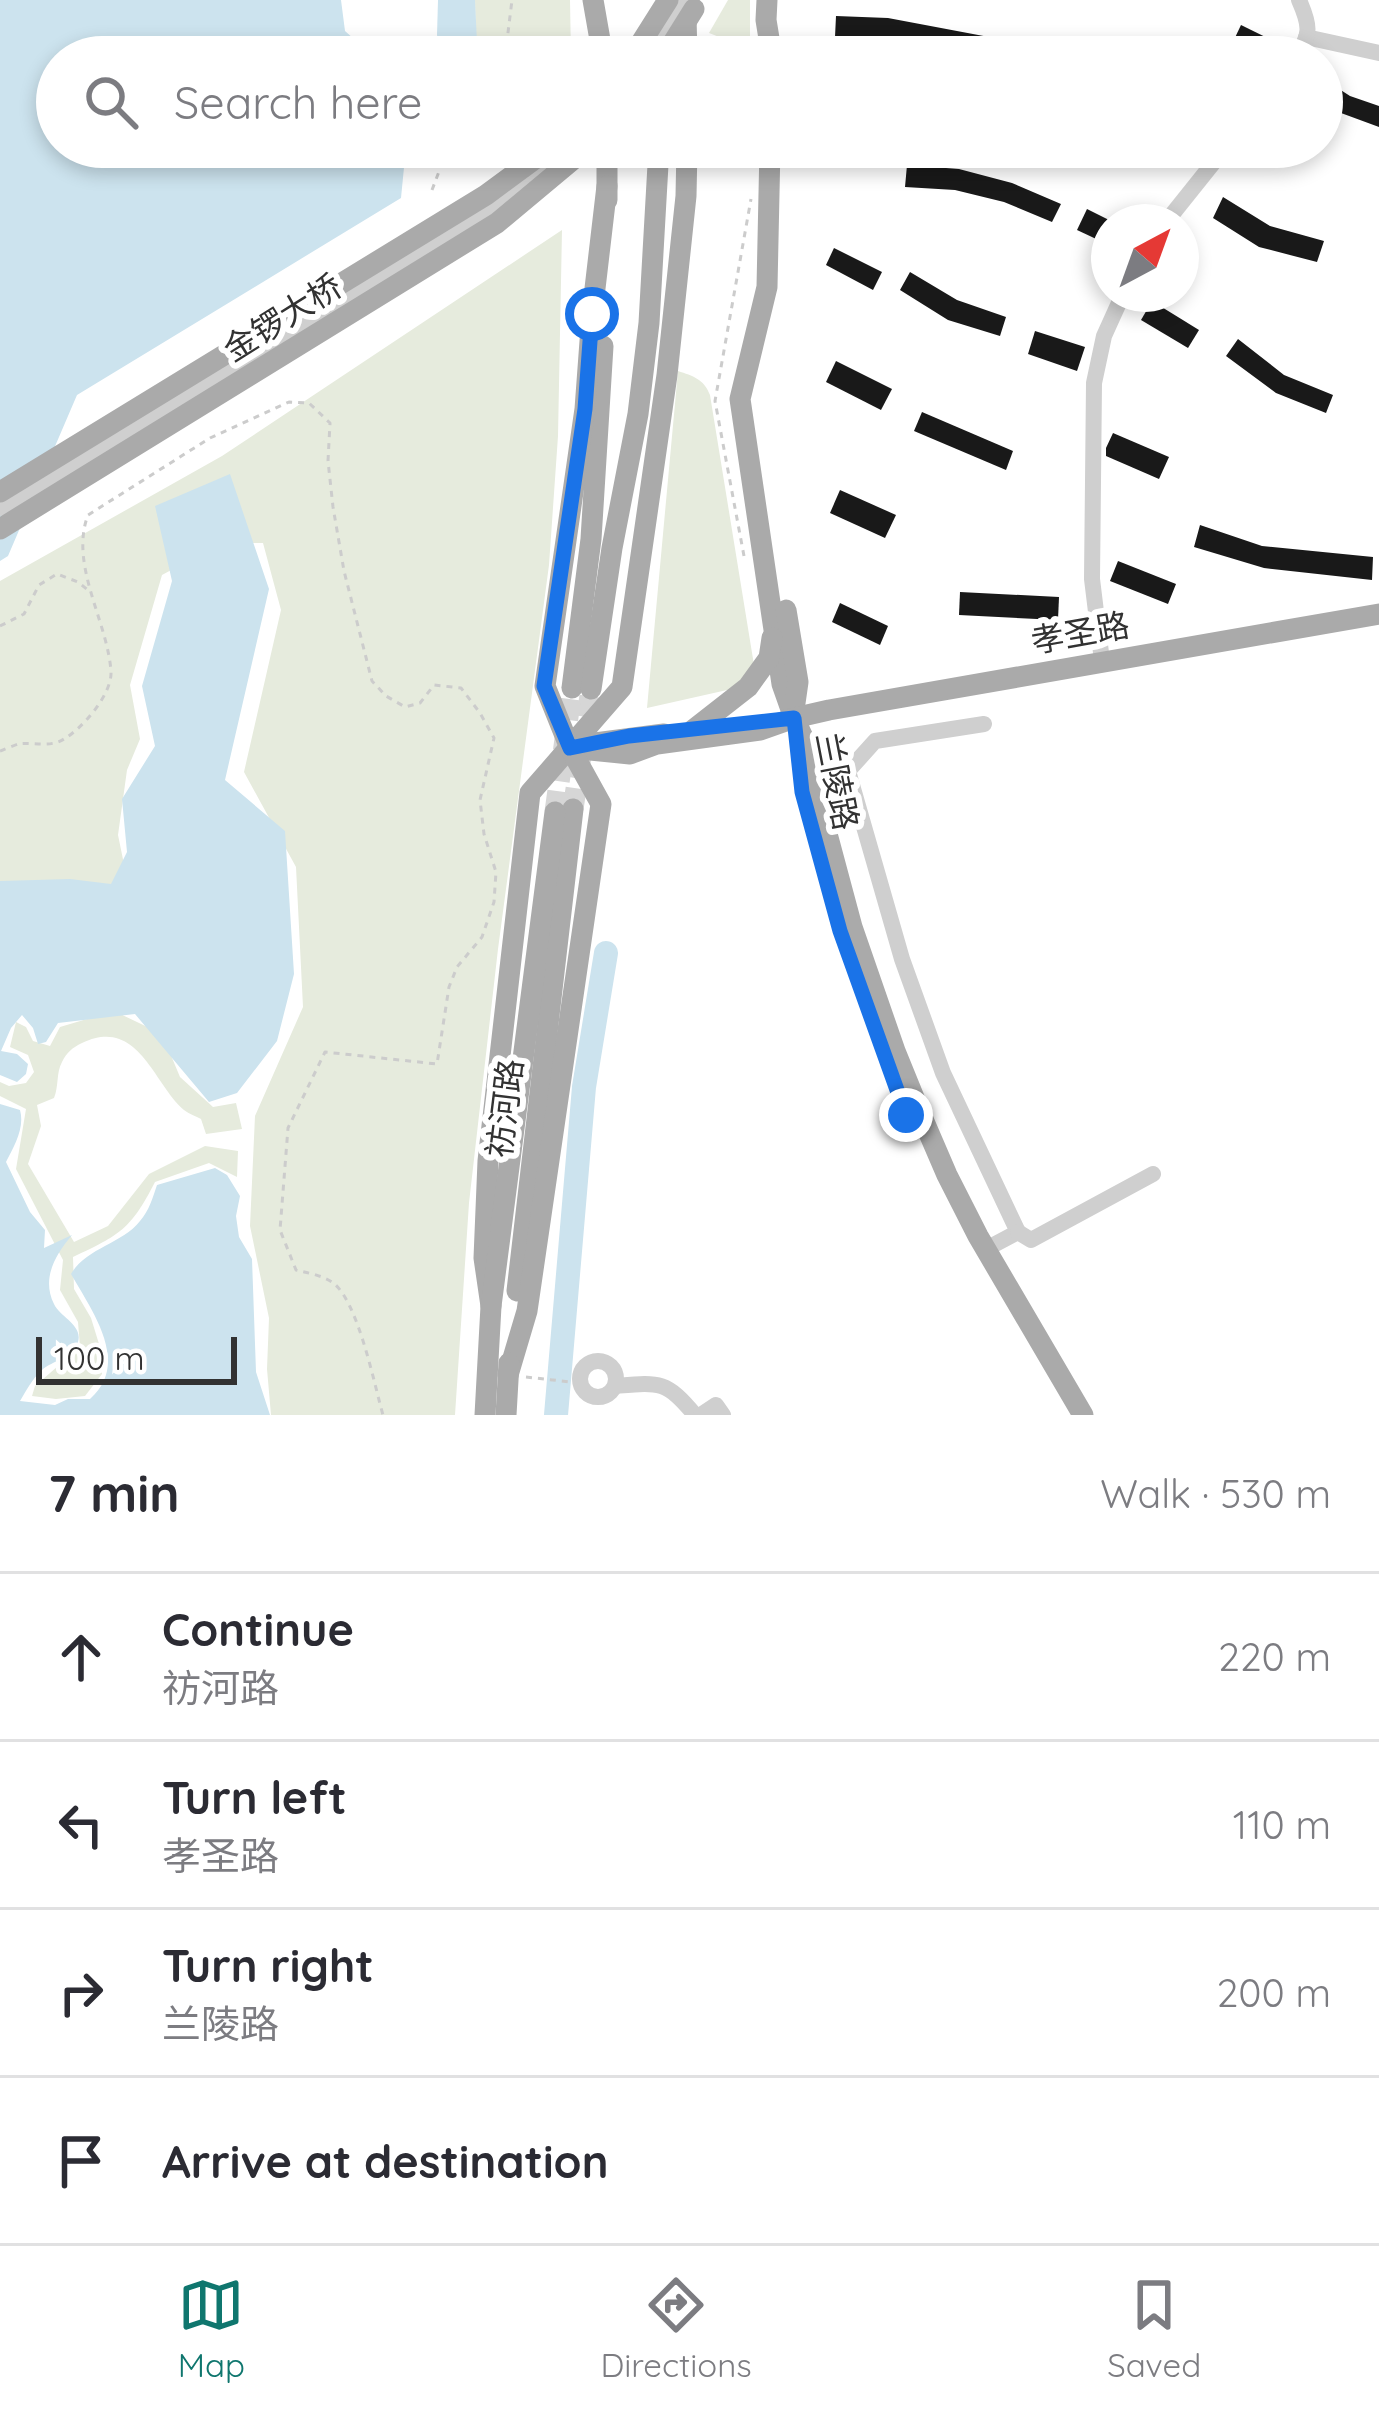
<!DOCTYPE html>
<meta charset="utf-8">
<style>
:root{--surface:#fff;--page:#f2f2f3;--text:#2b2b33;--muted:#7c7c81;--line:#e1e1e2;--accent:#0f766e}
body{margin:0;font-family:Quicksand,"Noto Sans SC",sans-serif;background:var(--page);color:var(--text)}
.compass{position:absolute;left:1091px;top:204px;width:108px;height:108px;border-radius:50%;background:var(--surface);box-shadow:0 6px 18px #0003;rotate:41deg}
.scale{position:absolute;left:36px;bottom:30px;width:201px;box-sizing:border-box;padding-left:12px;border:6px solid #323232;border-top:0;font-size:33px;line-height:42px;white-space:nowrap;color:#323232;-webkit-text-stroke:9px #fff;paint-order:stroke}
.stop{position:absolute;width:36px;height:36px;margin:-27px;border:9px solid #1a73e8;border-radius:50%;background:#fff}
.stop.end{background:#1a73e8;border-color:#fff;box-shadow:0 3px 12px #0008}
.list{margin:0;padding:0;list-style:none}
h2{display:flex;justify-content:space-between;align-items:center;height:156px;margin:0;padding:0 48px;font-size:51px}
h2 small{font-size:39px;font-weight:400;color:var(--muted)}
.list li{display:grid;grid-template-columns:78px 1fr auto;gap:36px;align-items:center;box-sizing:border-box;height:168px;padding:0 48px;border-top:3px solid var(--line)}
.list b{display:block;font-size:45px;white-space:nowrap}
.list p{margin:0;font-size:39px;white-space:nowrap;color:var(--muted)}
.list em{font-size:39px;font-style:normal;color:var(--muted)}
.icon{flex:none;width:66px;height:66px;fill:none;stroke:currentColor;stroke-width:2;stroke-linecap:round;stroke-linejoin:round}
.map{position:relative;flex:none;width:1379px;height:1415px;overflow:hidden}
.search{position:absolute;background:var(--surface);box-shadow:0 6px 18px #0003;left:36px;right:36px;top:36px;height:132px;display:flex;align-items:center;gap:30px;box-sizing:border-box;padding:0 42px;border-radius:66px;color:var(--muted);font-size:45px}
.sheet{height:828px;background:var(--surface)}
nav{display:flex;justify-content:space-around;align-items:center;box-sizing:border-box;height:168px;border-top:3px solid var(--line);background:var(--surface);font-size:33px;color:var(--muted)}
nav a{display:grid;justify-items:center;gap:6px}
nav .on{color:var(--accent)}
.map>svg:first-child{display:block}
.green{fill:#e6ebdd}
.water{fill:#cce3ee}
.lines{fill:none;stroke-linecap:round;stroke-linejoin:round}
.river{stroke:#cce3ee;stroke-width:24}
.building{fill:#191919}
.major-tunnel{stroke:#d6d6d6;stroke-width:21;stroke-dasharray:21 10;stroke-linecap:butt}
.path{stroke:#ccc;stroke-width:3;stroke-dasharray:6 6;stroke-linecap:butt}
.minor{stroke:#cfcfcf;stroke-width:16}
.major{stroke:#aaa;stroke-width:21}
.minor-bridge{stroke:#cfcfcf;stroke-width:16}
.major-bridge{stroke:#aaa;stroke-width:21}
.route{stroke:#1a73e8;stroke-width:15}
.labels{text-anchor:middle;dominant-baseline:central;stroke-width:12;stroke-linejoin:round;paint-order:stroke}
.street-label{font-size:33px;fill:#323232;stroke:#fff}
</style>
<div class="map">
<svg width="1379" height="1415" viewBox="0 0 1379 1415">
<rect width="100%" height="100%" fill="#fff"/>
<g class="green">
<path d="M475,0H570L571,57H476Z"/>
<path d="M728,0H750V49L709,33Z"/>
<path d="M562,230L558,436L549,565L498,949L469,1203L455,1415H271L267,1369L269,1318L250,1226L255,1116L303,1007L296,867L244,772L281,610L263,543H221L162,575L130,685L140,739L127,770L118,835L126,874L115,895L0,891V581L222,456Z"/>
<path d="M678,371C693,376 704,379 710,395L754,665L736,688L647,708Z"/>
<path d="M114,1011L162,1034L180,1077L213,1107L236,1103L242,1129L206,1134L201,1119C196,1116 189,1114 184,1110C153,1083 138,1016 82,1043C72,1048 67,1052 62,1062C56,1073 59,1086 54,1098L37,1105L41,1126L28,1164L74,1242L108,1226L149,1174L205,1146L238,1151L237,1177L209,1163L155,1182C131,1229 120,1235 73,1257L74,1289L91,1318L99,1344L102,1374L85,1396L56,1399L32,1396L35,1386L80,1347L78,1322L60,1290L63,1260L16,1169L26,1109L0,1096V1082L9,1086L26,1083L34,1072L28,1055L10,1047L16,1022L26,1027L33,1041L50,1046L60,1027Z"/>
</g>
<g class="water">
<path d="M0,0H341L345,31L354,39L372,44L378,57H57V147H406L401,198L77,395L8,556L0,561Z"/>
<path d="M438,0H475L477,43L454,57L441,50L437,35Z"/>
<path d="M230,474L269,589L225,780L285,831L294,974L277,1041L237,1093L209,1102L135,1014L58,1023L46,1042L38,1044L33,1028L22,1015L11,1028L1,1051L17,1054L28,1064L26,1074L17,1082L0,1075V881L70,879L111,884L127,852L122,799L155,746L142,686L172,581L155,506Z"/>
<path d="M0,1104L20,1110C25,1128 14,1146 6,1162L30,1212L45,1230L44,1248L72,1235C56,1254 41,1278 54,1304C60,1317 83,1325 78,1342C74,1357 52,1361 42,1370C32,1379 26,1391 20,1401L55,1405L68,1399H90C131,1363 92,1311 71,1274C86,1248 122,1244 140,1221C149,1211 153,1197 157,1185L215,1168L227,1175L240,1196L236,1216L239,1237L252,1259L256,1372L270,1415H0Z"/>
</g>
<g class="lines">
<path class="river" d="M556,1415L584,1087L606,953"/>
</g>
<g class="building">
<path d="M836,16L888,18L1036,46L1033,57H978L881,38L835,37Z"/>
<path d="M1241,25L1286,47L1282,57H1258L1232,44Z"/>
<path d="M1322,78L1350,96L1379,106V127L1341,113L1322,101Z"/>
<path d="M832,147H880L870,166Z"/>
<path d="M907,165L959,169L1012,183L1061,204L1052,222L1004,202L955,190L905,187Z"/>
<path d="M1223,197L1270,226L1324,241L1317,262L1259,247L1213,218Z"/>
<path d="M1087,209L1109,220V245L1077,230Z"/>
<path d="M834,248L882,272L873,290L826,265Z"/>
<path d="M910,272L957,300L1006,317L1000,336L948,320L900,290Z"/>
<path d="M1152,301L1199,330L1188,348L1141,320Z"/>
<path d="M1035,331L1085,347L1077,371L1028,354Z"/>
<path d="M1238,339L1284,375L1333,395L1326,413L1276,393L1226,356Z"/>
<path d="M836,361L892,389L881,410L826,382Z"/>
<path d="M922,412L1013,451L1006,470L914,431Z"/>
<path d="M1113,433L1169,457L1159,479L1106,456V448Z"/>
<path d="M840,490L896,515L885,538L830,513Z"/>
<path d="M1200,525L1262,546L1373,557L1372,580L1264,568L1194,547Z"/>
<path d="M1118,561L1176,584L1168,604L1110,581Z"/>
<path d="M960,592L1059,597L1058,620L959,615Z"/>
<path d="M840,603L888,626L880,645L832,622Z"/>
</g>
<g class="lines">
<g class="major-tunnel">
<path d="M573,809L591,689"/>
<path d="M555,812L572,688"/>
</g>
<g class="path">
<path d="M505,57L512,0"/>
<path d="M432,190L446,153L453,147"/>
<path d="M744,556L715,401L751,199"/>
<path d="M0,626L24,614L39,585L57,574L78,582L89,591"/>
<path d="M0,751C3,750 15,745 18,744C34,742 50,748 64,739C83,728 112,694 111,672C108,622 69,565 88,515L210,438L289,402L309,403L330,423L328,461L333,507L344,571L372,681L386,696L405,707L420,703L434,685L461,688L480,713L494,738L480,800L484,834L496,872L494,902L482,937L457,967L449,987L437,1064L325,1052L288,1128L280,1230L296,1270C308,1273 321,1275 332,1282C358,1300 374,1384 383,1415"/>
<path d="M526,1377L580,1383"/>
</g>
<g class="minor">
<path d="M1306,37L1379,53"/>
<path d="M1295,57C1312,35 1310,25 1299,0"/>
<path d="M1166,222L1226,147"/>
<path d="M0,508L480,217L527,183L571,147"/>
<path d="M1102,661L1092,579L1094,383L1104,336L1123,294"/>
<path d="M984,724L875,741L848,771L902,959L943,1073L1018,1232L986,1249"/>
<path d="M1018,1232L1031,1240L1153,1174"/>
<circle cx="598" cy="1379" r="18"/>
<path d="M615,1386C659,1382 666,1380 695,1415"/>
<path d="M701,1415L716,1405L723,1415"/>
</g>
<g class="major">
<path d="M593,0L603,57"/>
<path d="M767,0L766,20L772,57"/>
<path d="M686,16L687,57"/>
<path d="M694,57C710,51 731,42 745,57"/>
<path d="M770,147L767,287L740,399L782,684L794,718L808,748L815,789L852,927L895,1051L919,1110L947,1175L978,1236L1083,1415"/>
<path d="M607,200V147"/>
<path d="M0,492L486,195L551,147"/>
<path d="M0,529L497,223L588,147"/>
<path d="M786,610L798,682L794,710"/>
<path d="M572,688L591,539L603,346"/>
<path d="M591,689L612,548L638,414L649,323L659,147"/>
<path d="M693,730L748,687L769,658L772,638"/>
<path d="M595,743L664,734"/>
<path d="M570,748L630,754L657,744L760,730L794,718L829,710L1379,614"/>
<path d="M517,1291L573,809"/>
<path d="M491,1306L484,1258L488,1161L530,793L622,687L667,375L686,196L687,147"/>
<path d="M508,1375L527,1311L601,804L570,748L545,686L585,409L592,314L607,186"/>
<path d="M485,1415L491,1306L555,812"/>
<path d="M506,1415L509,1363"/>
</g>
<path class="minor-bridge" d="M644,57L685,0"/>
<g class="major-bridge">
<path d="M632,57L668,0"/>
<path d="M664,57L694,9"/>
</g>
</g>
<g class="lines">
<path class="route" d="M592,314L585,409L544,686L570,748L629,736L794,718L802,792L840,931L906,1115"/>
</g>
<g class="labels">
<g class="street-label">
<text transform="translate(282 317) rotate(-32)">金锣大桥</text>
<text transform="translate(1080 632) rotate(-10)">孝圣路</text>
<text transform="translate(838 781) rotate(79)">兰陵路</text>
<text transform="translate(504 1108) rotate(-83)">祊河路</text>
</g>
</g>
</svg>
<svg class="compass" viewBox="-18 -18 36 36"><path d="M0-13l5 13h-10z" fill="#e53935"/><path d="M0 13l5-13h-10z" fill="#7c7c81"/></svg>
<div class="scale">100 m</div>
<div class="stop" style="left:592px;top:314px"></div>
<div class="stop end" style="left:906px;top:1115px"></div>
<div class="search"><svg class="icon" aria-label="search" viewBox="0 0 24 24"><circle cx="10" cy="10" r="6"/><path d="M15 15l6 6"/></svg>Search here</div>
</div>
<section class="sheet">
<h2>7 min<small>Walk · 530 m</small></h2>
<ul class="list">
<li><svg class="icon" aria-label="ahead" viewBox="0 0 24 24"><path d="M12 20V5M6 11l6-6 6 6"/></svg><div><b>Continue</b><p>祊河路</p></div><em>220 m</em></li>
<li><svg class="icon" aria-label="left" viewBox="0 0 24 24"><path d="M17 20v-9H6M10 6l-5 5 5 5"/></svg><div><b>Turn left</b><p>孝圣路</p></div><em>110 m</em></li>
<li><svg class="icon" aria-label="right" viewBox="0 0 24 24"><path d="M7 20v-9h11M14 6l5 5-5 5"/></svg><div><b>Turn right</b><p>兰陵路</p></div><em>200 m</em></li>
<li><svg class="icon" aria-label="arrive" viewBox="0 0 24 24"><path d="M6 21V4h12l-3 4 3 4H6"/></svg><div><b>Arrive at destination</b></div></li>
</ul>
</section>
<nav>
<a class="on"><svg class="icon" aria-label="map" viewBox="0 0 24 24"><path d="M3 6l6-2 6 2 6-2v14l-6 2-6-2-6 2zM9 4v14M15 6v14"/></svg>Map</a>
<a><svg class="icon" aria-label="directions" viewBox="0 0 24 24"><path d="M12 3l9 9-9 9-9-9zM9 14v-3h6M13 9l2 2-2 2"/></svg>Directions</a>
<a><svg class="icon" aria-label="saved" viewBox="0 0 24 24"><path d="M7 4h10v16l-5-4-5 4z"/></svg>Saved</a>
</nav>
